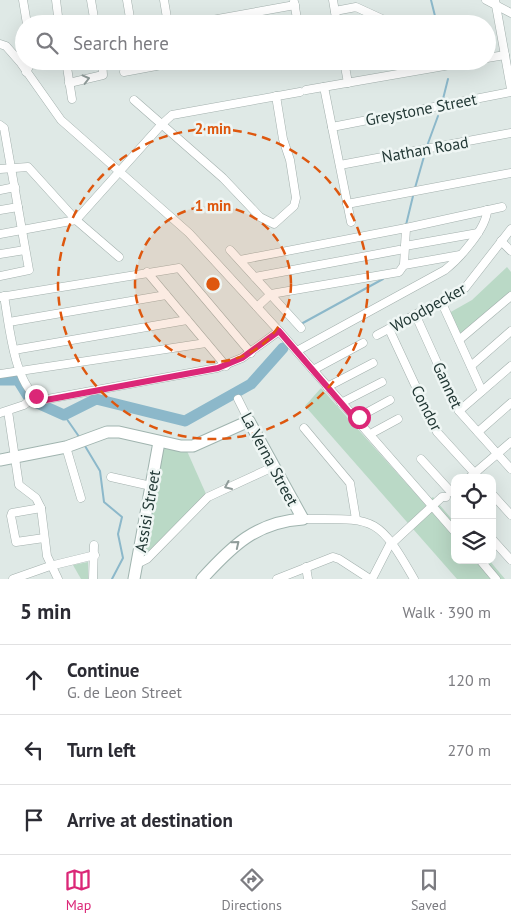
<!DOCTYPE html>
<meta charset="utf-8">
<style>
:root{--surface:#fff;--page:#f7f7f7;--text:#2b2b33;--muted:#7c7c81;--line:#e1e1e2;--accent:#db2777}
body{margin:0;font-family:"PT Sans",sans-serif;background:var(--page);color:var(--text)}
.controls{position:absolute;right:15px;bottom:15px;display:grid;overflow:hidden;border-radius:10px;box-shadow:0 5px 20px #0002}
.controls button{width:45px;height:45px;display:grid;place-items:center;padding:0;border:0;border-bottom:1px solid var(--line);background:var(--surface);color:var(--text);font:25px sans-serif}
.stop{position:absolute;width:15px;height:15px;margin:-11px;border:4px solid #db2777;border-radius:50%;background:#fff}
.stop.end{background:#db2777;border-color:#fff;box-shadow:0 1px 5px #0008}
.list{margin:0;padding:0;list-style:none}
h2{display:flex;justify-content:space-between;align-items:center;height:65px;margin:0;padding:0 20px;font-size:21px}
h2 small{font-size:16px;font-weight:400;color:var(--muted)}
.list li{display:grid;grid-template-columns:32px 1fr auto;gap:15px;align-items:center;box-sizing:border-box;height:70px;padding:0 20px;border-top:1px solid var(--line)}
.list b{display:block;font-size:19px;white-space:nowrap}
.list p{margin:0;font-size:16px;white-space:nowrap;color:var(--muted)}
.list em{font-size:16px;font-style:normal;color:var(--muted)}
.icon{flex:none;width:28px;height:28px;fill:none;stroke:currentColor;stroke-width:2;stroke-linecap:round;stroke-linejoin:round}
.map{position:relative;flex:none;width:511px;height:579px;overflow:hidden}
.search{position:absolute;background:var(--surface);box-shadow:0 5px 20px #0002;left:15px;right:15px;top:15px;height:55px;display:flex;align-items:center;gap:12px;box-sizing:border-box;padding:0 18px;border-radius:28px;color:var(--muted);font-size:19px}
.sheet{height:275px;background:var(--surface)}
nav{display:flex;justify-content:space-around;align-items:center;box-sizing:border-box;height:70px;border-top:1px solid var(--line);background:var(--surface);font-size:14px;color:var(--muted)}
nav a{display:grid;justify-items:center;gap:2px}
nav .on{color:var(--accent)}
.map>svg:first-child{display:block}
.green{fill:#bad9c6}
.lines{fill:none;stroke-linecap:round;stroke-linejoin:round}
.stream{stroke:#8cb8ca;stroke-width:2}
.river{stroke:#8cb8ca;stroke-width:11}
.street-casing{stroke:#a3b0ad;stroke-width:9}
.secondary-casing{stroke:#a0b4af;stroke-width:13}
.street{stroke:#fff;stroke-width:8}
.secondary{stroke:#fff;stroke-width:11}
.oneway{stroke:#909c9a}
.route{stroke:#db2777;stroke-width:6}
.ring{fill:none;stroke:#de570e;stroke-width:2.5;stroke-dasharray:9 6}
.labels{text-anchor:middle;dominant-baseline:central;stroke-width:5;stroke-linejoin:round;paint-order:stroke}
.street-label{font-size:16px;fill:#223835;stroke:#eff6f4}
.centre{fill:#de570e;stroke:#eff6f4;stroke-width:2.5}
.ring-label{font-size:15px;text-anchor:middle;font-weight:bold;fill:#de570e;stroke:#eff6f4;stroke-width:5;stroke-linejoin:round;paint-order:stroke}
</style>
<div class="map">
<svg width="511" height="579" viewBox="0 0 511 579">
<rect width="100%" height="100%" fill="#dfe9e6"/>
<g class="green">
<path d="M507,267L511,272V293L460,336L449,313L472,300Z"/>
<path d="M321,388L424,503L433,497L455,523V560H489L505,579H457L305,406Z"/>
<path d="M162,446L187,451L206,494L147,557L141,559Z"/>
<path d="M88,562V579H81L73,565Z"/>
</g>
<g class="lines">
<g class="stream">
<path d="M431,0L437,24"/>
<path d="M443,99L448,79"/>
<path d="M427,146L438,116"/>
<path d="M415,188L425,153"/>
<path d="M406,225L413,196"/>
<path d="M301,324L383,279"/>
<path d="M64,415L80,438"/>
<path d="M85,446L100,471L104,502L122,517L118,534L123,558L112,579"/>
</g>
<g class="river">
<path d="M0,380H18L28,396"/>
<path d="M35,402L64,415L96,399L185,421L251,384L283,348"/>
</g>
<g class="street-casing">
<g id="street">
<path d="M23,0L27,24"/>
<path d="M56,0L59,24"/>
<path d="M91,0L95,24"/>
<path d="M127,0L131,24"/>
<path d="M164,0L168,24"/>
<path d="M333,0L337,24"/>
<path d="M486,0L511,13"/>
<path d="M495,0L511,89"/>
<path d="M294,2L298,24"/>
<path d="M335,11L356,7L393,24"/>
<path d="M190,24L295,5"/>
<path d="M0,44L6,46L20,62L61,120L189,233L279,331L455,532"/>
<path d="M487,58L505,55"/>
<path d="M66,61L72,99"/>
<path d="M344,61L348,83"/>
<path d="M26,72L32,61"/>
<path d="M124,72L183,61"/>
<path d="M69,83L103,75L102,61"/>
<path d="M324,87L351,222"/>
<path d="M306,90L473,61"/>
<path d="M134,100L223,178L260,217L274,224L294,206L296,198L290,160L283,139L276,96"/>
<path d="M0,125L4,128L29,270L0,276"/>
<path d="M332,127L511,92"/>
<path d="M340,165L511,133"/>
<path d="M0,169L28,167L76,220L119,257"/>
<path d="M0,190L15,187"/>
<path d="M347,204L511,173"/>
<path d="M0,210L18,207"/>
<path d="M0,234L76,220L162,124L172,115L300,92"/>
<path d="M501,241L511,251"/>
<path d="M405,246L478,233"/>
<path d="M230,250L301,328"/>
<path d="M0,254L25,250"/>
<path d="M240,260L406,228L502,207"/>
<path d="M404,265L460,255"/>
<path d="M147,272L226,366"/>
<path d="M255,277L399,250"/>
<path d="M4,296C9,322 14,389 42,400L217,368L242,358L279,331"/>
<path d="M0,297L179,268L251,353"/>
<path d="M441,301L482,391"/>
<path d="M257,307L271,294L399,272L404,265L406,228"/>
<path d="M416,316L459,411L511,469"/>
<path d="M9,322L166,295"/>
<path d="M389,329L437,432L479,478"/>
<path d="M377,335L465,288L511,229"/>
<path d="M459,340L511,296"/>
<path d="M14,350L187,320"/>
<path d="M297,351L445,270C459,259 487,228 487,210"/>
<path d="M471,366L511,331"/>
<path d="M313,370L363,343"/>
<path d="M0,374L206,343"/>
<path d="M327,387L373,363"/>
<path d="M238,399L249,421"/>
<path d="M341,403L382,382"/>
<path d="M8,411L19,485L36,498L41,508L47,556L58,579"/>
<path d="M459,411L511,366"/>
<path d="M0,413L24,405L36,396"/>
<path d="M355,419L390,400"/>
<path d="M304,428L350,483L356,519"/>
<path d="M374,432L398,419"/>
<path d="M478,432L511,403"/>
<path d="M66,447L81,498"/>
<path d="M421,459L451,492"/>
<path d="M111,477L151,486"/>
<path d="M469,478L511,442"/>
<path d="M492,494L511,515"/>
<path d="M41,508L12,513L11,516L16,542L44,538"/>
<path d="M303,519C374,519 377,514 414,579"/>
<path d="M492,539L511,560"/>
<path d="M480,560L496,579"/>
<path d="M137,564L147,559L208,497L273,467"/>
<path d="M306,567L308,579"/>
<path d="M13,579L50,566L95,555"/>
<path d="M93,579L94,545"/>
<path d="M277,579L333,557L339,559L370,579"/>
<path d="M372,579L389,546L442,497H446"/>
</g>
</g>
<g class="secondary-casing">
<g id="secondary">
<path d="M0,460L66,447L107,432H119L181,446H193L249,421L303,519C256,522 232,546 202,579"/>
<path d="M134,579L159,442"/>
</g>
</g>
<use href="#street" class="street"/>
<use href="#secondary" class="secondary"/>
</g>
<defs><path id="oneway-chevron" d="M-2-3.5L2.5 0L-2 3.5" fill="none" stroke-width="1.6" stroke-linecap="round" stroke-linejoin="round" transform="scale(1.25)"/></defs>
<g class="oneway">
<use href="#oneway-chevron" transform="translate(86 79) rotate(-14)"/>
<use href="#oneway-chevron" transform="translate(228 486) rotate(156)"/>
<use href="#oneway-chevron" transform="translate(236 544) rotate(-39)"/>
</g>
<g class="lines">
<path class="route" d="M36,396L46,400L218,368L242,358L279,331L355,419L359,417"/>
</g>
<circle cx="213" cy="284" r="78" fill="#de570e" fill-opacity=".12"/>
<g class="ring">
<circle cx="213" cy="284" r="78"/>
<circle cx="213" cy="284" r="155"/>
</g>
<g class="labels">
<g class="street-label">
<text transform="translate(421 109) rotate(-11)">Greystone Street</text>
<text transform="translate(425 149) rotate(-10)">Nathan Road</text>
<text transform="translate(428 307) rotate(-29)">Woodpecker</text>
<text transform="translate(448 385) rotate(65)">Gannet</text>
<text transform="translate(427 408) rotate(63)">Condor</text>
<text transform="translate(270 459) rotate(62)">La Verna Street</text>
<text transform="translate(147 511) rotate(-80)">Assisi Street</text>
</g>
</g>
<circle cx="213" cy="284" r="8" class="centre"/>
<g class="ring-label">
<text x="213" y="134">2 min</text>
<text x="213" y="211">1 min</text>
</g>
</svg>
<div class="controls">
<button><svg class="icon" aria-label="locate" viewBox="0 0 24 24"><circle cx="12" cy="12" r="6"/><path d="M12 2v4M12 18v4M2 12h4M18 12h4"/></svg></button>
<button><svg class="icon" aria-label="layers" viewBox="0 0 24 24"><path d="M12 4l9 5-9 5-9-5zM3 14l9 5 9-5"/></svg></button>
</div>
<div class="stop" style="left:359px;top:417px"></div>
<div class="stop end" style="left:36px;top:396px"></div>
<div class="search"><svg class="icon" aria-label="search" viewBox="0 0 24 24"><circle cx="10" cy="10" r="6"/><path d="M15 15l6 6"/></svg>Search here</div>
</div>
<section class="sheet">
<h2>5 min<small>Walk · 390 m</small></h2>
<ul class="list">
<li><svg class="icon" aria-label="ahead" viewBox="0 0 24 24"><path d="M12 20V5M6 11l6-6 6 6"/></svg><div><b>Continue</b><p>G. de Leon Street</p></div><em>120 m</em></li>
<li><svg class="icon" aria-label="left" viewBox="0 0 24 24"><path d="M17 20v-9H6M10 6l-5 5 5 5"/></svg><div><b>Turn left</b></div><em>270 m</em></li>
<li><svg class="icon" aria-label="arrive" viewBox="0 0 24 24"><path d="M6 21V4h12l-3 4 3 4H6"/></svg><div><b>Arrive at destination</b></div></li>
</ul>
</section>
<nav>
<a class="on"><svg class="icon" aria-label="map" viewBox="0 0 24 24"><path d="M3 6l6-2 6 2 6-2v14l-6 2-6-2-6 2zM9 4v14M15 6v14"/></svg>Map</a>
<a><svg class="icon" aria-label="directions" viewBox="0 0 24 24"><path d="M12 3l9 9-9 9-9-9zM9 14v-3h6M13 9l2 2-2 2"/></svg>Directions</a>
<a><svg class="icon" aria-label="saved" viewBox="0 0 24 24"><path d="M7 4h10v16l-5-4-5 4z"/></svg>Saved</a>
</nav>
